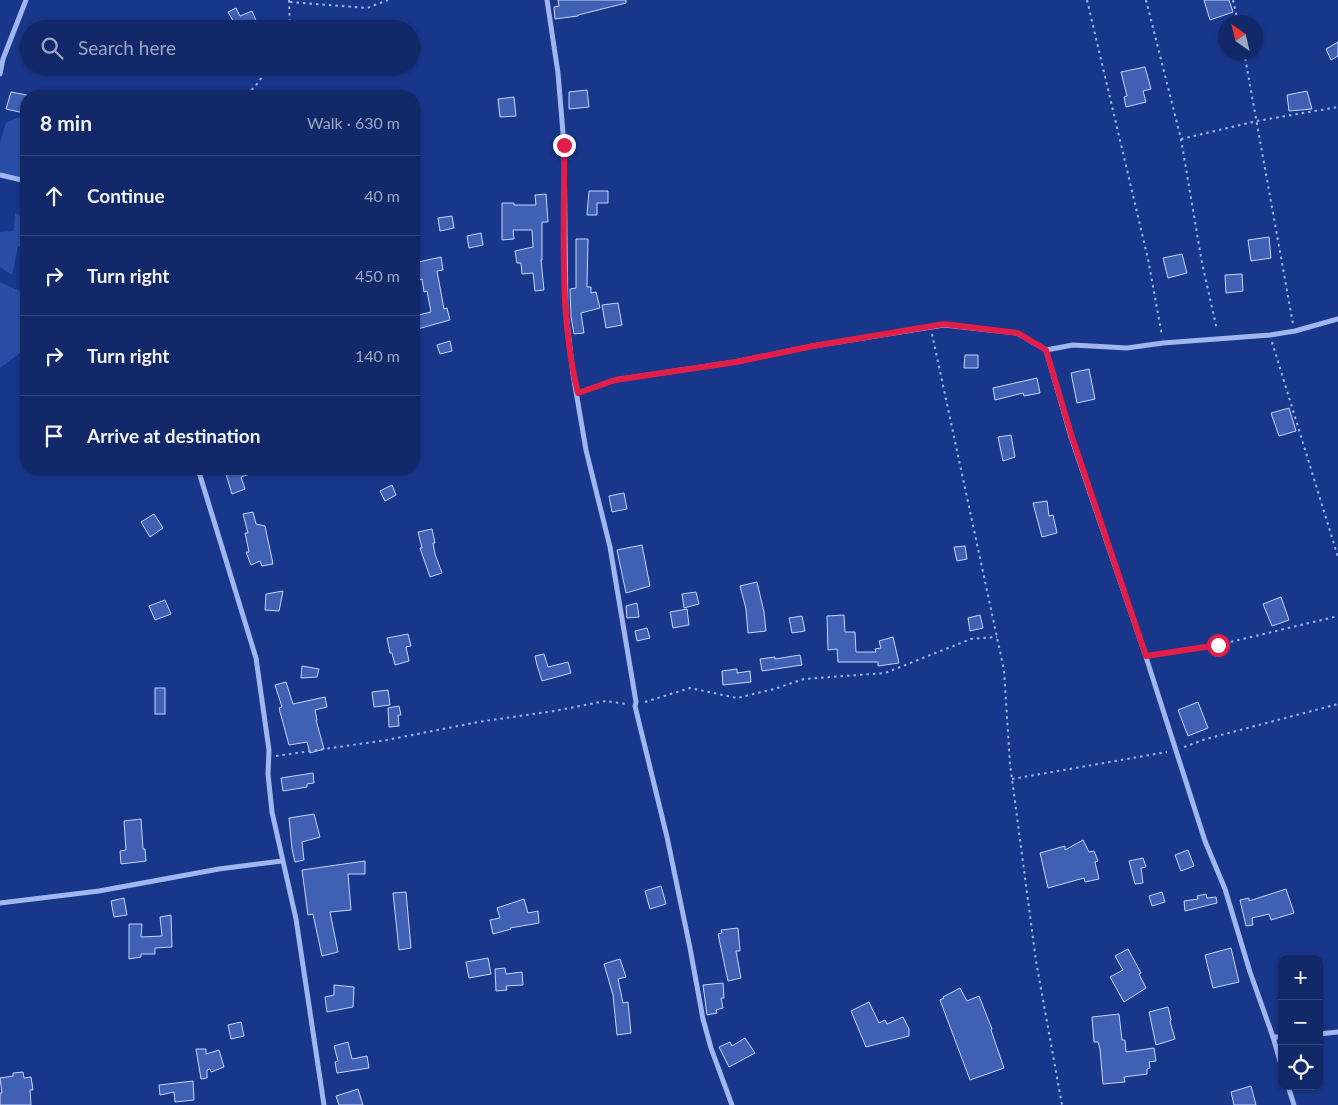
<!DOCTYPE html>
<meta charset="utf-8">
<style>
:root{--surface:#122868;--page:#1b306e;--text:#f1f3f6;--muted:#9ca6c0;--line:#31447c}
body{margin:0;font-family:Lato,sans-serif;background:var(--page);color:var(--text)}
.controls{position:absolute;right:15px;bottom:15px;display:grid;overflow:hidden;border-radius:10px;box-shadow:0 1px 4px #0004}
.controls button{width:45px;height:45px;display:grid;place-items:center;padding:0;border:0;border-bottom:1px solid var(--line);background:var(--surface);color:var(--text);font:25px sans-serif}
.compass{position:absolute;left:1218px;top:15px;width:45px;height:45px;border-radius:50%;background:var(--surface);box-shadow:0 1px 4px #0004;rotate:326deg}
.stop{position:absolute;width:15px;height:15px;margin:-11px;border:4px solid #e11d48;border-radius:50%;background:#fff}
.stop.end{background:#e11d48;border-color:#fff;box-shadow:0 1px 5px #0008}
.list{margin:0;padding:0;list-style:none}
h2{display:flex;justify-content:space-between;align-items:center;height:65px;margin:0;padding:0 20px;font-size:21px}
h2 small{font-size:16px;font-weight:400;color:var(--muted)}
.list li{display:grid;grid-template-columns:32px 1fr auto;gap:15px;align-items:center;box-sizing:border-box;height:80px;padding:0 20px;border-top:1px solid var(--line)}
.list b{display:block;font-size:19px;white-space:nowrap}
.list em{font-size:16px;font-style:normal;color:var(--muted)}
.icon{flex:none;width:28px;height:28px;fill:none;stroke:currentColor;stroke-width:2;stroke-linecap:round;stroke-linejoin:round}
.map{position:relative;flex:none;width:1338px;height:1105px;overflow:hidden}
.search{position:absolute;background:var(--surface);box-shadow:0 1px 4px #0004;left:20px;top:20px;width:400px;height:55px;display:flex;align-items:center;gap:12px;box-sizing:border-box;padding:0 18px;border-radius:28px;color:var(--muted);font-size:19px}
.panel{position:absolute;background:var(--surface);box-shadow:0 1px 4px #0004;left:20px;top:90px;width:400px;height:385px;border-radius:20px}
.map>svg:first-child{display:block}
.green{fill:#2a4ea8}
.building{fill:#4060b3;stroke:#c7d5fa}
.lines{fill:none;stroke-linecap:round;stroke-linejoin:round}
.path{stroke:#a1b6ee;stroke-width:2;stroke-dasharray:2.5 4;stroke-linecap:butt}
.minor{stroke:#a1b6ee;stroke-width:5}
.route{stroke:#e11d48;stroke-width:6}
</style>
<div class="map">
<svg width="1338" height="1105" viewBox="0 0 1338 1105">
<rect width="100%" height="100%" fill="#18368a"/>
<g class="green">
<path d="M26,114V181L4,175L0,171V142L6,123Z"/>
<path d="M15,213L26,218V250L18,246L12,275L0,267V232L14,231Z"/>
<path d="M0,282L26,294V319L20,353L0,368Z"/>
</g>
<g class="building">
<path d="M558,0H626V3L578,15V16L555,19L554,7L559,6Z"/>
<path d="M1204,0H1229L1233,12L1210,20Z"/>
<path d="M236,8L240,16L252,11L258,25L248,29H238L228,12Z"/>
<path d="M1338,42V56L1331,60L1326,49Z"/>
<path d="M1145,67L1151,89L1143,91L1146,102L1126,107L1124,97L1127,96L1121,72Z"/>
<path d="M587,90L589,107L569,109V92Z"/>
<path d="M1307,91L1312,109L1289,111L1287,95Z"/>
<path d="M11,92L27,95L24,113L6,109Z"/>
<path d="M514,97L516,116L500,117L498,99Z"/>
<path d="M589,191H608V203H597V215H587Z"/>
<path d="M546,194L548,222H542V260H541L544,290L535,291L533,273L522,274L521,263H517L515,251L533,247L532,230H513L514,239L502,240V203H514V205H536L535,195Z"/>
<path d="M452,216L454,228L440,231L438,218Z"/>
<path d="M481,233L483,245L469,248L467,236Z"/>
<path d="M1269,237L1271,258L1251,261L1248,240Z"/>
<path d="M576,239H588L587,287H591V293L596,292L600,308L581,313L584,333L574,334L571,317L570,289L576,288Z"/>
<path d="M1182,254L1187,273L1168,278L1163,258Z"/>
<path d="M441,257L443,270L437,271L444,309L447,308L450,320L414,330V316L431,312L427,291L424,292L422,279L416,281L414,263Z"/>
<path d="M1242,274L1243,291L1226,293L1225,275Z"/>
<path d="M618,303L622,325L606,328L602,305Z"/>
<path d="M450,341L452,351L440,354L437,345Z"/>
<path d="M965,355H978V368H964Z"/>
<path d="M1089,369L1095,399L1077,403L1071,373Z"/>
<path d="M1037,378L1040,393L1024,396L1023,393L995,400L993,388Z"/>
<path d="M1289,408L1296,431L1279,436L1271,413Z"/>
<path d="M1011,435L1015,457L1003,461L998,437Z"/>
<path d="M231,469H259V471L241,477L245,489L232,494L225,471Z"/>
<path d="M392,485L396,495L385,501L380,491Z"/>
<path d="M624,493L627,509L612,512L609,496Z"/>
<path d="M1047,501L1049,516L1053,515L1057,533L1042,537L1033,503Z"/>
<path d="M253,512L256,524L265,526L273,564L262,566L260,561L251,565L246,552H249L245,533H248L243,514Z"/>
<path d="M154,514L163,528L150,537L141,522Z"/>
<path d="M432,529L435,543H433L435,554L442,573L430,577L420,548H422L418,532Z"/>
<path d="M642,545L650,586L626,593L617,550Z"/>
<path d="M965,546L967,559L957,561L954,547Z"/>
<path d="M757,582L764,612L766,631L748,633L746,609L740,586Z"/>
<path d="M283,591L279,611L265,610L266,594Z"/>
<path d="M696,592L699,604L684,608L682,594Z"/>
<path d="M1281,597L1289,620L1272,626L1263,604Z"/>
<path d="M165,600L171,614L155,620L149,606Z"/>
<path d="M637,603L639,617L627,618L626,606Z"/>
<path d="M687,609L689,625L673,628L670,612Z"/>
<path d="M844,615L845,632H855L856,652H876L875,649L881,648L879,641L893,637L899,663L878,666V662H838L837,649L828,650L827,616Z"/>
<path d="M980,615L983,628L970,631L968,618Z"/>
<path d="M802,616L805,631L792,633L789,618Z"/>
<path d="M647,628L650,638L637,641L635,631Z"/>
<path d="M408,634L411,646L406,647L409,661L395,665L392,653H390L387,638Z"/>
<path d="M544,654L548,667L568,662L571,673L542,681L537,665L535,656Z"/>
<path d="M800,655L802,665L762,671L760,659L775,657V659Z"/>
<path d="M302,666L319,669L317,677L301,678Z"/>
<path d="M737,669V673L750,671L751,682L723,685L722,671Z"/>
<path d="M286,682L293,704L325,697L327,707L315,710L317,720H316L324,749L310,753L307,742L289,745L279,708L282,707L275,685Z"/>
<rect x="155" y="688" width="10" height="26"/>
<path d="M388,690L390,705L374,707L372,692Z"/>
<path d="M1198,702L1208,728L1188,736L1178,710Z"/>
<path d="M399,706L401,715H398L399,726L389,727L388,708Z"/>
<path d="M313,773L314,783L307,784V787L283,791L281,778Z"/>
<path d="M314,814L320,837L302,842L304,860L295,862L292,849L289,818Z"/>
<path d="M141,819L143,849H145L146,861L121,864L120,851L126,850L124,821Z"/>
<path d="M1083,840L1089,852L1094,851L1098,861L1095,862L1099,879L1085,882L1084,878L1048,888L1040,853L1065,846V850Z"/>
<path d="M1188,850L1194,866L1181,871L1175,855Z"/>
<path d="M1143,858L1146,867L1141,868L1143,883L1135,884L1129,861Z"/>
<path d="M365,861V874H348L351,910L330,912L338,952L322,956L313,914L308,915L302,870Z"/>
<path d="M661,886L666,904L650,909L645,891Z"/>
<path d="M1286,889L1294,913L1271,920L1269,914L1252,918L1253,925L1246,926L1240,900L1249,898V901Z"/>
<path d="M406,892L411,948L399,950L393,893Z"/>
<path d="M1162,892L1165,902L1152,906L1149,896Z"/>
<path d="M1206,894L1207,898L1216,897L1217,903L1185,911L1184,901L1198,899L1197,896Z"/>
<path d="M124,898L127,915L114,917L111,901Z"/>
<path d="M524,899L528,913L538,911L539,923L510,928L511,929L493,934L490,920L500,918L497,908Z"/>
<path d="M171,915L172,947L155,948V954H141V957L129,959V924H142L141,937L162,936L160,917Z"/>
<path d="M738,928L740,951H736L741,978L728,981L718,934L722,933L721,930Z"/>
<path d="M1231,948L1239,982L1213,988L1205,955Z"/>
<path d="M1128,949L1141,973L1139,974L1146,988L1124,1002L1110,977L1123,970L1115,956Z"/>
<path d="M488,958L491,974L469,978L466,962Z"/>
<path d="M620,959L626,977L618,979L623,1003L628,1002L631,1033L617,1035L613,995L604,964Z"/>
<path d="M505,968L506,974L522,972L523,985L506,986L507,990L496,991L495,969Z"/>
<path d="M723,983L724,998H721L723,1008L716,1010L717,1013L707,1015L703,985Z"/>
<path d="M334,985L354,987L353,1007L327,1012L325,997L334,995Z"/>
<path d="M960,988L967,1001L979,996L992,1029L991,1030L1004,1068L970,1080L940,1000L944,998L943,997Z"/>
<path d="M869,1002L879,1023L885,1020L887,1024L903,1017L909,1029V1036L866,1047L851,1011Z"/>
<path d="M1168,1007L1171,1020L1170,1021L1175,1039L1156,1045L1149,1012Z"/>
<path d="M1119,1014L1122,1040H1125L1126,1052L1154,1048L1156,1061L1149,1062L1150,1068L1147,1069V1074L1124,1077L1125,1082L1103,1084L1100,1049L1098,1042H1094L1092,1017Z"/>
<path d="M241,1022L244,1036L231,1039L228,1025Z"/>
<path d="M745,1038L755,1053L729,1067L719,1047L730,1042L732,1046Z"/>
<path d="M348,1042L352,1059L367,1056L369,1068L337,1073L335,1062L338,1061L334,1046Z"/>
<path d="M196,1049H206V1054L219,1050L224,1067L211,1072L210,1069L207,1070V1078L201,1079Z"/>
<path d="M23,1072L24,1078L31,1077L33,1090H30L31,1105H0V1093H2L0,1078L13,1076V1073Z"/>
<path d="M193,1081L194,1100L175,1102L174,1092L160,1095L159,1085Z"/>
<path d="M1251,1086L1256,1105H1234L1231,1092Z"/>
<path d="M358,1089L363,1105H339L336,1096Z"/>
</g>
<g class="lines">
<g class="path">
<path d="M289,0L290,29"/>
<path d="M1087,0L1148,259L1162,336"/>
<path d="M1146,0L1181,139L1202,263L1217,330"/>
<path d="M1233,0L1238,22"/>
<path d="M290,2L367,8L388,0"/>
<path d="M1244,52L1293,324"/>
<path d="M240,96L254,88L270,66"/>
<path d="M1181,139L1257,121L1338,107"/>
<path d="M932,334L1004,670L1010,764L1036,961L1062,1105"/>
<path d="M1272,342L1338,557"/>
<path d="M1154,655L1218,645L1338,616"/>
<path d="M645,702L690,688L737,698L774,689L804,679L885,673L971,639L997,637"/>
<path d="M1184,747L1206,739L1338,704"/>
<path d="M276,756L387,740L478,722L554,711L606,701L626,704"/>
<path d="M1012,779L1167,752"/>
</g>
<g class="minor">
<path d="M547,0L558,73L564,145L566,312L573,374L586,450L610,547L636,702L635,706L667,837L690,948L703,1019L711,1048L732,1105"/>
<path d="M0,74L3,59L26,0"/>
<path d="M0,175L26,181"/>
<path d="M1046,350L1071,437L1146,657L1205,841L1225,889L1250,972L1273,1037"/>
<path d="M578,393L615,380L735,362L813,346L944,325L1017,333L1046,350L1073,345L1127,348L1163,343L1270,335L1295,331L1338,319"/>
<path d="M198,469L256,658L269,750L268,774L272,812L296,919L324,1105"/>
<path d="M0,903L99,891L219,869L282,861"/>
<path d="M1319,1034L1338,1032"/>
<path d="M1282,1037H1273L1282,1068"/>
<path d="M1288,1086L1294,1105"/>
</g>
</g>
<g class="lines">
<path class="route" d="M564,145C565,227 558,313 578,393L615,380L736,362L813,346L944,324L1018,333L1046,350L1072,437L1146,656L1218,645"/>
</g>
</svg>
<div class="controls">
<button>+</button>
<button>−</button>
<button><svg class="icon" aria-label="locate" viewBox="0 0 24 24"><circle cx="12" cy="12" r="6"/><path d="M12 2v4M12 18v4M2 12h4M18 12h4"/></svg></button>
</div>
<svg class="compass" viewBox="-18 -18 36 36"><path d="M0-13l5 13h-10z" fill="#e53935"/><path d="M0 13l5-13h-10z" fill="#9ca6c0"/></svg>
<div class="stop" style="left:1218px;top:645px"></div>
<div class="stop end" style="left:564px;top:145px"></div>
<div class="search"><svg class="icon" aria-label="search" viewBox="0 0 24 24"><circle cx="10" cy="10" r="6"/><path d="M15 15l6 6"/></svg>Search here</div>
<section class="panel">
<h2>8 min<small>Walk · 630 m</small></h2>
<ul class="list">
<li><svg class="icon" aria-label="ahead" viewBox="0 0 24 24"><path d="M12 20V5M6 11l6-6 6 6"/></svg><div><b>Continue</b></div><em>40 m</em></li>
<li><svg class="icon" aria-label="right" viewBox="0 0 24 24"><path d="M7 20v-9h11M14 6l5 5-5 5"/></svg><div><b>Turn right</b></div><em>450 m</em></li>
<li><svg class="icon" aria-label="right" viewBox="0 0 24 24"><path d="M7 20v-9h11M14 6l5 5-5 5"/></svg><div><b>Turn right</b></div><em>140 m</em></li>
<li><svg class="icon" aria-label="arrive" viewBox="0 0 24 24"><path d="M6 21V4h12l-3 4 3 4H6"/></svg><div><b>Arrive at destination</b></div></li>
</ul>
</section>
</div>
